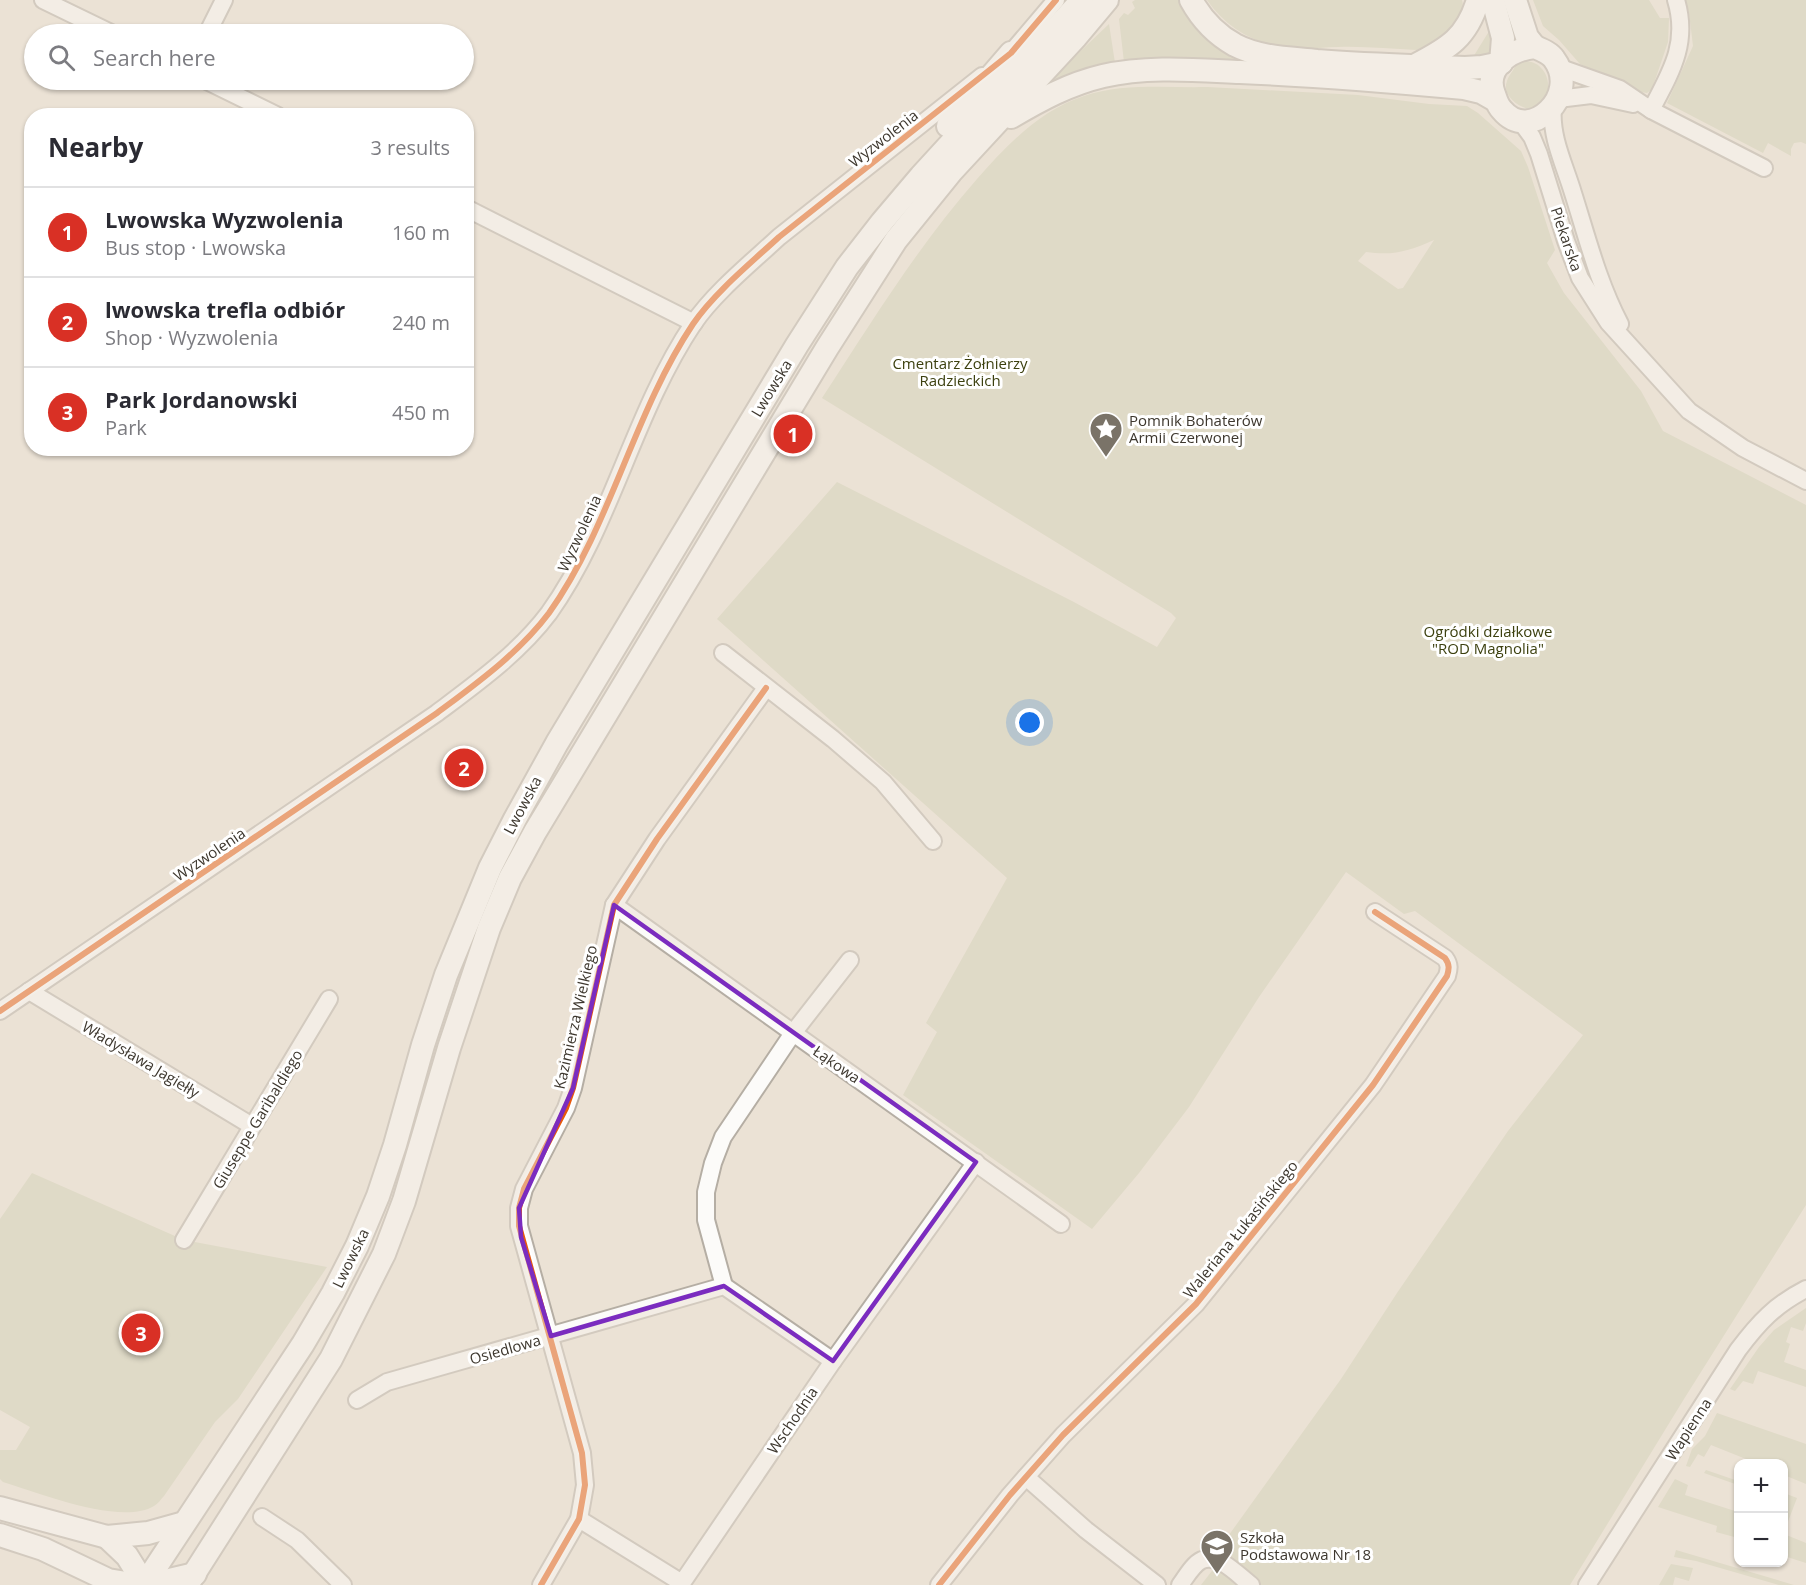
<!DOCTYPE html>
<meta charset="utf-8">
<style>
:root{--surface:#fff;--page:#f2f2f3;--text:#2b2b33;--muted:#7c7c81;--line:#e1e1e2;--accent:#d93025}
body{margin:0;font-family:"Open Sans",sans-serif;background:var(--page);color:var(--text)}
.controls{position:absolute;right:18px;bottom:18px;display:grid;overflow:hidden;border-radius:12px;box-shadow:0 2px 4px #0004}
.controls button{width:54px;height:54px;display:grid;place-items:center;padding:0;border:0;border-bottom:2px solid var(--line);background:var(--surface);color:var(--text);font:30px sans-serif}
.you{position:absolute;left:1030px;top:723px;width:21px;height:21px;margin:-15px;border:4px solid #fff;border-radius:50%;background:#1a73e8;box-shadow:0 0 0 9px #1a73e833}
.badge{display:grid;place-items:center;width:39px;height:39px;border-radius:50%;background:var(--accent);color:#fff;font-size:20px;font-weight:700}
.pin{position:absolute;translate:-50% -50%;border:3px solid #fff;box-shadow:0 2px 6px #0006}
.list{margin:0;padding:0;list-style:none}
h2{display:flex;justify-content:space-between;align-items:center;height:78px;margin:0;padding:0 24px;font-size:26px}
h2 small{font-size:20px;font-weight:400;color:var(--muted)}
.list li{display:grid;grid-template-columns:39px 1fr auto;gap:18px;align-items:center;box-sizing:border-box;height:90px;padding:0 24px;border-top:2px solid var(--line)}
.list b{display:block;font-size:22px;white-space:nowrap}
.list p{margin:0;font-size:20px;white-space:nowrap;color:var(--muted)}
.list em{font-size:20px;font-style:normal;color:var(--muted)}
.icon{flex:none;width:33px;height:33px;fill:none;stroke:currentColor;stroke-width:2;stroke-linecap:round;stroke-linejoin:round}
.map{position:relative;flex:none;width:1806px;height:1585px;overflow:hidden}
.search{position:absolute;background:var(--surface);box-shadow:0 2px 4px #0004;left:24px;top:24px;width:450px;height:66px;display:flex;align-items:center;gap:15px;box-sizing:border-box;padding:0 21px;border-radius:33px;color:var(--muted);font-size:22px}
.panel{position:absolute;background:var(--surface);box-shadow:0 2px 4px #0004;left:24px;top:108px;width:450px;height:348px;border-radius:24px}
.map>svg:first-child{display:block}
.green{fill:#d1d0b5;fill-rule:evenodd}
.lines{fill:none;stroke-linecap:round;stroke-linejoin:round}
.street-casing{stroke:#b5aea4;stroke-width:20}
.secondary-casing{stroke:#b5aea4;stroke-width:26}
.street{stroke:#fcfbf9;stroke-width:16}
.secondary{stroke:#fcfbf9;stroke-width:22}
.cycleway-casing{stroke:#fff;stroke-width:10}
.cycleway{stroke:#e8590c;stroke-width:6}
.marked{fill:none;stroke:#7b2cbf;stroke-width:4.5;stroke-linejoin:round}
.labels{text-anchor:middle;dominant-baseline:central;stroke-width:6;stroke-linejoin:round;paint-order:stroke}
.street-label{font-size:15px;fill:#3d372e;stroke:#fff}
.park-label{font-size:15px;fill:#3c400f;stroke:#fff}
.poi-label{font-size:15px;fill:#3d372e;stroke:#fff;text-anchor:start}
</style>
<div class="map">
<svg width="1806" height="1585" viewBox="0 0 1806 1585">
<rect width="100%" height="100%" fill="#ebe2d5"/>
<g class="green">
<path d="M1135,0H1180L1262,62H1124L1119,19L1124,13L1128,15L1135,8L1132,2Z"/>
<path d="M1207,0H1462C1469,24 1437,46 1417,50C1391,49 1364,46 1338,47C1326,47 1313,49 1301,49C1263,48 1229,32 1207,0Z"/>
<path d="M1533,0H1649L1660,18H1669L1668,42L1652,89L1647,93L1641,92L1580,64L1559,40L1543,26Z"/>
<path d="M1685,0H1806V144L1801,142L1794,143L1791,149V156L1768,143L1763,153L1667,103L1693,46L1689,13Z"/>
<path d="M1109,24L1115,63L1047,87L1046,84Z"/>
<path d="M1491,28V52L1487,58L1470,62Z"/>
<path d="M1518,60C1526,61 1536,61 1541,68C1549,75 1551,92 1544,100C1541,104 1536,107 1532,110C1520,108 1501,96 1507,81C1509,74 1516,68 1518,60Z"/>
<path d="M1207,87L1358,95L1429,104L1467,106L1478,113L1521,151L1528,167L1555,250L1547,263L1564,293L1641,391L1663,431L1806,505V1205L1684,1399L1570,1585H1257L1216,1553L1341,1379L1397,1293L1508,1131L1583,1035L1415,911L1404,914L1346,872L1259,997L1189,1107L1139,1173L1092,1229L903,1095L937,1032L926,1023L1007,878L717,619L837,482L1072,601L1157,647L1176,618L1171,613L822,398C871,323 918,246 977,179C1007,145 1040,110 1084,96C1122,83 1167,88 1207,87ZM1434,240L1403,288L1398,289L1358,261L1366,252C1394,256 1409,251 1434,240Z"/>
<path d="M32,1173L184,1240L327,1267L238,1399L215,1422L164,1496C161,1499 158,1504 154,1506C121,1526 39,1493 3,1482L0,1479V1450H16L30,1427L0,1410V1219Z"/>
<path d="M1806,1308V1323L1803,1331L1791,1327L1786,1342L1790,1344L1784,1362L1806,1370V1387L1758,1371L1753,1384L1743,1381L1735,1391L1730,1389L1759,1347L1774,1330Z"/>
<path d="M1717,1413L1806,1444V1484L1784,1475V1464L1756,1463L1711,1445L1704,1457L1698,1454L1690,1467L1686,1466L1692,1449L1705,1436Z"/>
<path d="M1706,1470L1738,1481V1485L1704,1473Z"/>
<path d="M1675,1479L1688,1485L1685,1495L1738,1512V1538L1716,1532L1717,1526L1658,1507Z"/>
<path d="M1784,1493L1797,1498L1784,1532Z"/>
<path d="M1784,1534L1806,1543V1563L1784,1556Z"/>
<path d="M1676,1550L1794,1585H1779L1696,1561L1674,1557Z"/>
<path d="M1671,1564L1693,1568L1689,1581L1675,1577L1673,1585H1659Z"/>
<path d="M1215,1567L1238,1585H1201Z"/>
</g>
<g class="lines">
<g class="street-casing">
<g id="street">
<path d="M43,0L113,34"/>
<path d="M207,34L224,0"/>
<path d="M1002,60L1011,53L1056,0"/>
<path d="M1558,67L1620,89L1651,110L1764,168"/>
<path d="M205,80L278,116"/>
<path d="M1558,99L1591,95L1633,104"/>
<path d="M1553,108C1550,136 1565,166 1573,193C1587,237 1598,282 1620,324"/>
<path d="M1651,110C1671,72 1689,43 1676,0"/>
<path d="M1521,122L1532,137L1539,154L1566,241L1580,278L1608,322L1689,411L1743,448L1806,481"/>
<path d="M466,208L694,323"/>
<path d="M723,653L833,739L883,782L933,841"/>
<path d="M614,905L1061,1224"/>
<path d="M29,991L252,1126"/>
<path d="M0,1011L437,713C477,683 519,653 549,613C611,526 633,414 693,324C714,293 752,262 779,237L982,76"/>
<path d="M184,1240L329,999"/>
<path d="M724,1286L706,1220V1192L713,1163L723,1137L793,1033L850,960"/>
<path d="M357,1400L387,1382L724,1286L833,1361"/>
<path d="M1026,1477L1086,1530L1157,1585"/>
<path d="M262,1517L297,1540L343,1585"/>
<path d="M579,1519L682,1583L833,1361L976,1162"/>
<path d="M541,1585L579,1519L585,1485L582,1453L519,1226V1208L524,1189L566,1108L573,1088L614,905L657,839L766,688"/>
<path d="M939,1585L1010,1495L1063,1435L1196,1304L1373,1085L1447,976C1449,969 1450,965 1445,958L1375,912"/>
<path d="M1180,1585C1186,1577 1193,1564 1202,1560C1219,1553 1239,1576 1251,1585"/>
<path d="M1587,1585L1738,1350C1759,1322 1775,1305 1806,1289"/>
</g>
</g>
<g class="secondary-casing">
<g id="secondary">
<path d="M1191,0C1202,20 1215,34 1235,45C1260,58 1289,58 1317,61C1366,65 1415,66 1465,68L1482,67L1501,63"/>
<path d="M1493,0L1503,38L1501,63"/>
<path d="M1515,0L1527,37L1535,47"/>
<path d="M1535,47C1542,50 1550,53 1554,59C1581,95 1530,144 1502,110C1497,105 1496,99 1494,94C1483,67 1512,49 1535,47Z"/>
<path d="M1416,65C1449,48 1467,37 1478,0"/>
<path d="M1011,117C1040,100 1069,84 1103,76C1148,66 1194,70 1240,72C1315,75 1389,81 1464,88L1481,92L1495,100"/>
<path d="M948,126L1011,53"/>
<path d="M0,1508L107,1537L148,1533L184,1523"/>
<path d="M0,1535L43,1549L108,1580L126,1583L161,1582L195,1574"/>
<path d="M107,1537L127,1556L145,1585"/>
<path d="M144,1585L303,1344L333,1293L357,1246L378,1196L395,1145L423,1045L446,975L490,868L515,819L557,743L797,345L847,267L882,222L921,176L1082,0"/>
<path d="M187,1585L331,1359L384,1254L404,1201L449,1048L489,928L510,878L535,832L827,348L896,240L951,172L1076,37L1107,0"/>
</g>
</g>
<use href="#street" class="street"/>
<use href="#secondary" class="secondary"/>
<g class="cycleway-casing">
<g id="cycleway">
<path d="M0,1011L437,713C477,683 519,653 549,613C611,526 633,414 693,324C714,293 752,262 779,237L1011,53L1056,0"/>
<path d="M541,1585L579,1519L585,1485L582,1453L519,1226V1208L524,1189L566,1108L573,1088L614,905L657,839L766,688"/>
<path d="M939,1585L1010,1495L1063,1435L1196,1304L1373,1085L1447,976C1449,969 1450,965 1445,958L1375,912"/>
</g>
</g>
<use href="#cycleway" class="cycleway"/>
</g>
<path d="M0 0H1806V1585H0ZM614,905L976,1162L833,1361L724,1286L551,1336L521,1237L519,1208L573,1088Z" fill="#ebe2d5" fill-opacity=".55" fill-rule="evenodd"/>
<path class="marked" d="M614,905L976,1162L833,1361L724,1286L551,1336L521,1237L519,1208L573,1088Z"/>
<defs>
<g id="sight-pin" transform="scale(1.725)"><path d="M0 17L-7.5 6A9.5 9.5 0 1 1 7.5 6Z" fill="#7a7368" stroke="#fff"/><path d="M0-6L1.8-2.2L6-1.7L2.9 1.2L3.7 5.4L0 3.3L-3.7 5.4L-2.9 1.2L-6-1.7L-1.8-2.2Z" fill="#fff"/></g>
<g id="school-pin" transform="scale(1.725)"><path d="M0 17L-7.5 6A9.5 9.5 0 1 1 7.5 6Z" fill="#7a7368" stroke="#fff"/><path d="M0-5L7-2L0 1L-7-2ZM-4 1L0 2.5L4 1V4Q0 6-4 4Z" fill="#fff"/></g>
</defs>
<g fill-rule="evenodd">
<use href="#sight-pin" x="1106" y="429"/>
<use href="#school-pin" x="1217" y="1546"/>
</g>
<g class="labels">
<g class="street-label">
<text transform="translate(883 138) rotate(-38)">Wyzwolenia</text>
<text transform="translate(1567 239) rotate(71)">Piekarska</text>
<text transform="translate(771 388) rotate(-59)">Lwowska</text>
<text transform="translate(579 533) rotate(-65)">Wyzwolenia</text>
<text transform="translate(522 805) rotate(-62)">Lwowska</text>
<text transform="translate(209 854) rotate(-34)">Wyzwolenia</text>
<text transform="translate(575 1017) rotate(-77)">Kazimierza Wielkiego</text>
<text transform="translate(141 1059) rotate(31)">Władysława Jagiełły</text>
<text transform="translate(837 1064) rotate(35)">Łąkowa</text>
<text transform="translate(257 1119) rotate(-59)">Giuseppe Garibaldiego</text>
<text transform="translate(1240 1229) rotate(-51)">Waleriana Łukasińskiego</text>
<text transform="translate(350 1258) rotate(-64)">Lwowska</text>
<text transform="translate(505 1349) rotate(-16)">Osiedlowa</text>
<text transform="translate(792 1420) rotate(-56)">Wschodnia</text>
<text transform="translate(1688 1429) rotate(-57)">Wapienna</text>
</g>
<g class="park-label">
<text x="960" y="363">Cmentarz Żołnierzy<tspan x="960" dy="17">Radzieckich</tspan></text>
<text x="1488" y="631">Ogródki działkowe<tspan x="1488" dy="17">"ROD Magnolia"</tspan></text>
</g>
<g class="poi-label">
<text x="1129" y="420">Pomnik Bohaterów<tspan x="1129" dy="17">Armii Czerwonej</tspan></text>
<text x="1240" y="1537">Szkoła<tspan x="1240" dy="17">Podstawowa Nr 18</tspan></text>
</g>
</g>
</svg>
<div class="controls">
<button>+</button>
<button>−</button>
</div>
<div class="you"></div>
<div class="pin badge" style="left:793px;top:434px">1</div>
<div class="pin badge" style="left:464px;top:768px">2</div>
<div class="pin badge" style="left:141px;top:1333px">3</div>
<div class="search"><svg class="icon" aria-label="search" viewBox="0 0 24 24"><circle cx="10" cy="10" r="6"/><path d="M15 15l6 6"/></svg>Search here</div>
<section class="panel">
<h2>Nearby<small>3 results</small></h2>
<ul class="list">
<li><span class="badge">1</span><div><b>Lwowska Wyzwolenia</b><p>Bus stop · Lwowska</p></div><em>160 m</em></li>
<li><span class="badge">2</span><div><b>lwowska trefla odbiór</b><p>Shop · Wyzwolenia</p></div><em>240 m</em></li>
<li><span class="badge">3</span><div><b>Park Jordanowski</b><p>Park</p></div><em>450 m</em></li>
</ul>
</section>
</div>
